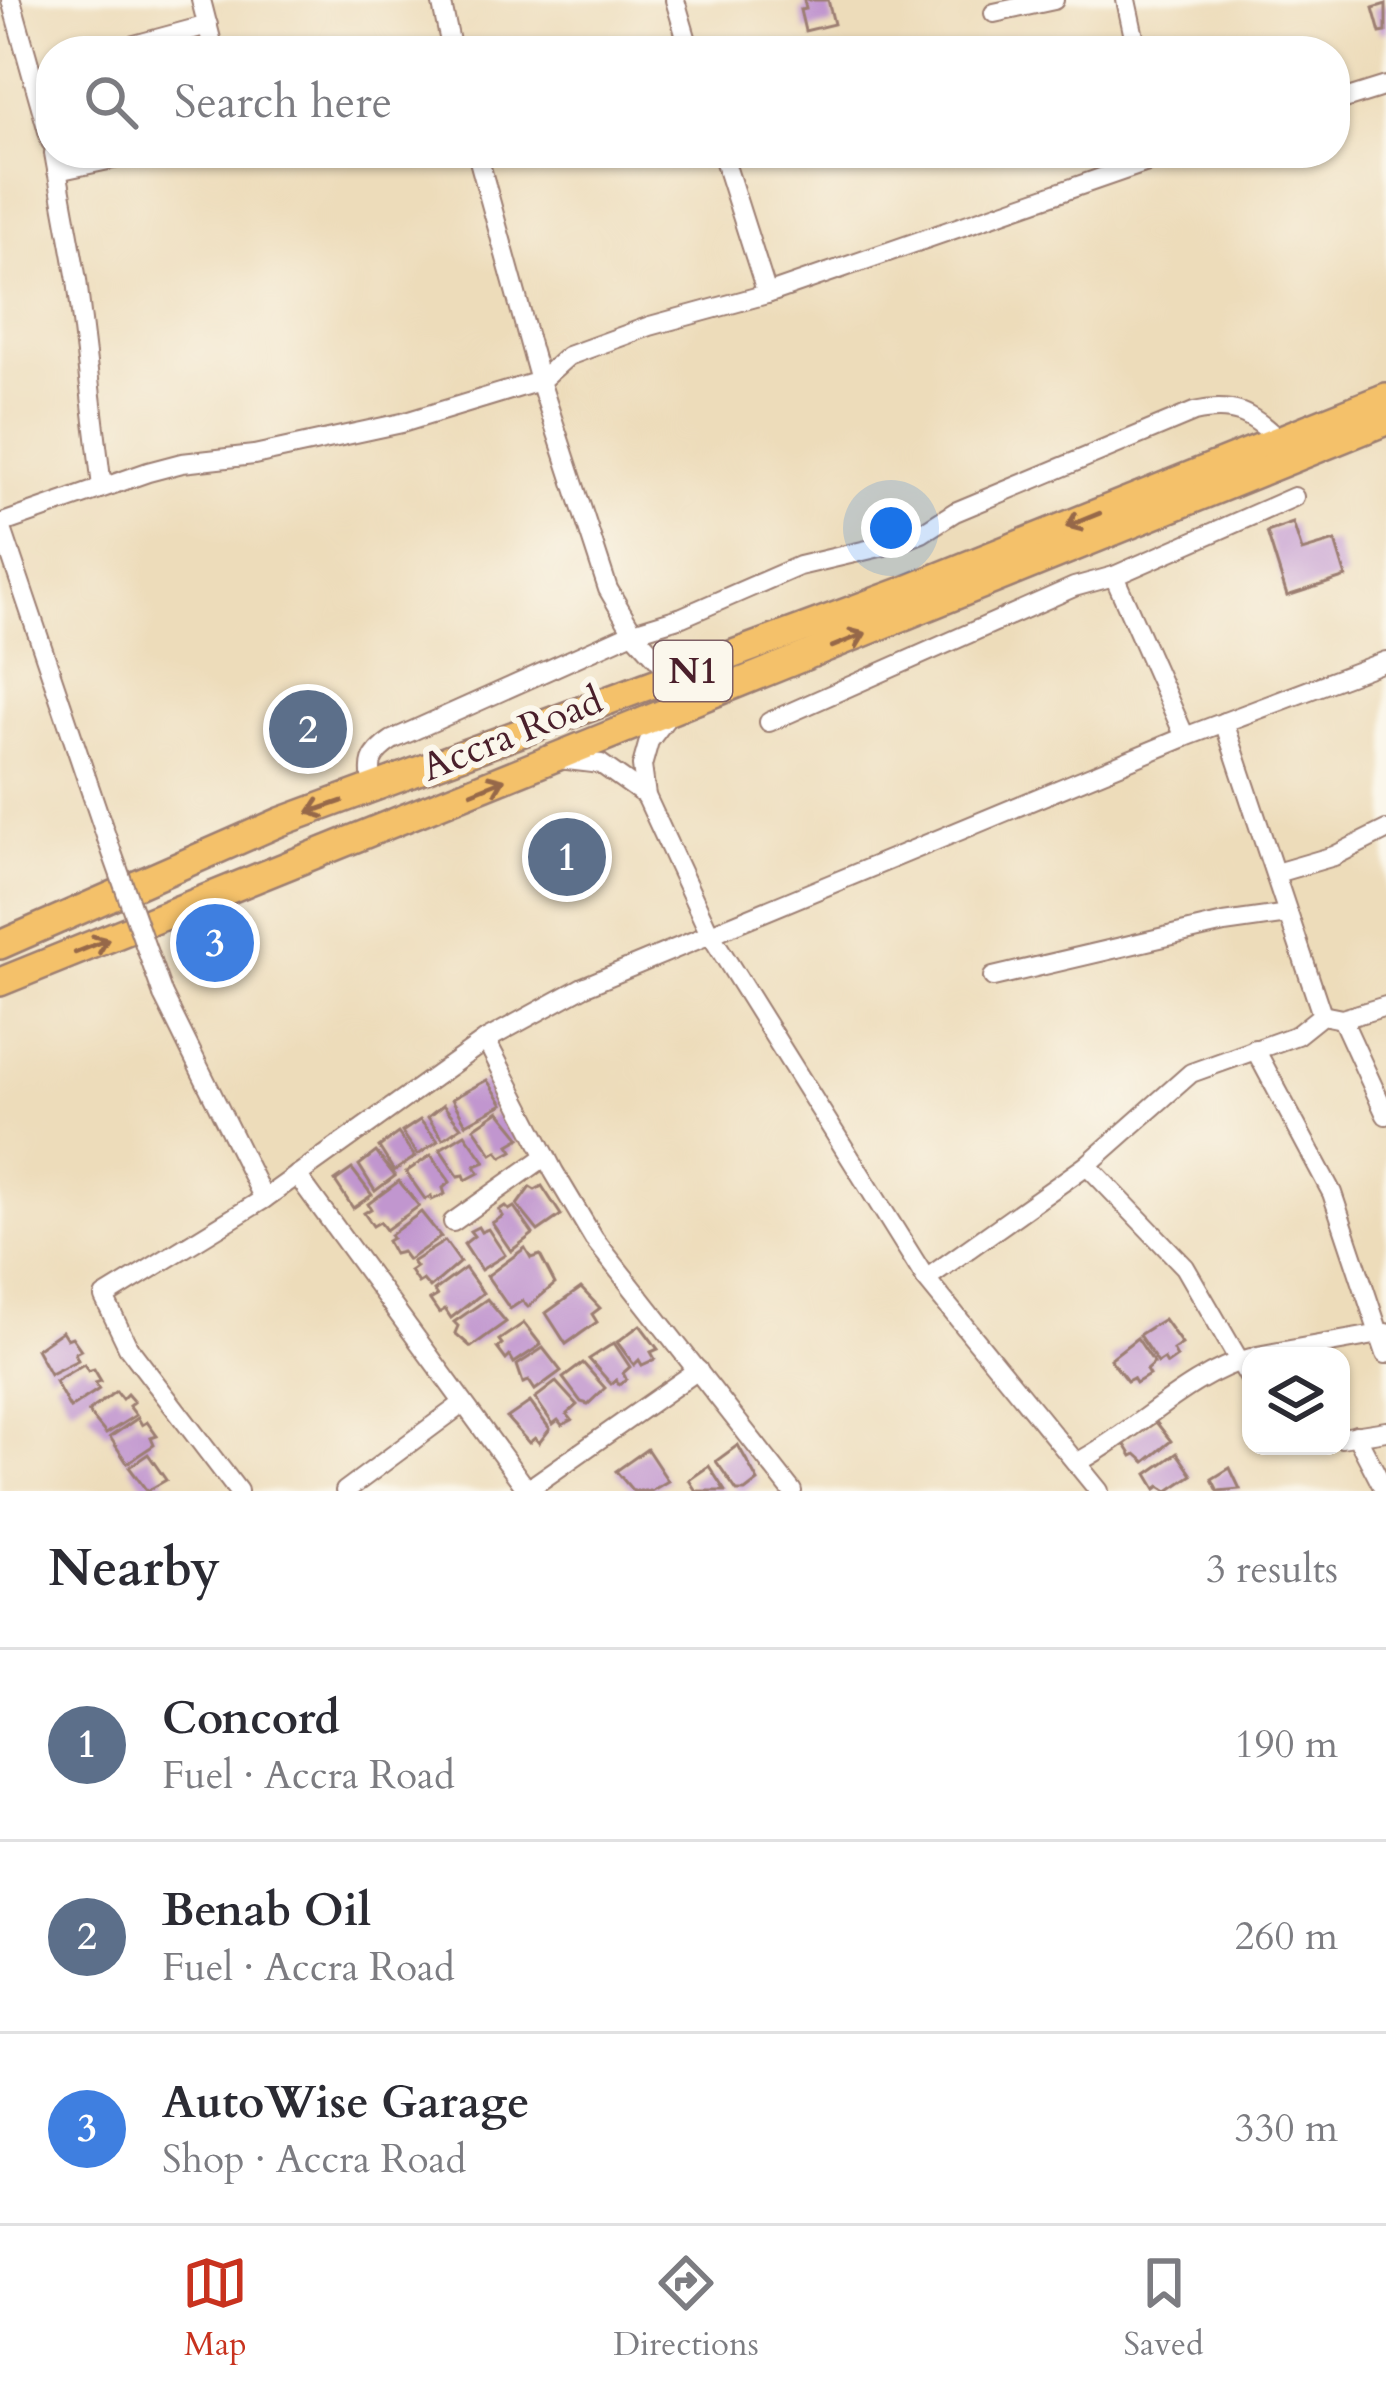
<!DOCTYPE html>
<meta charset="utf-8">
<style>
:root{--surface:#fff;--page:#f2f2f3;--text:#2b2b33;--muted:#7c7c81;--line:#e1e1e2;--accent:#c8321e}
body{margin:0;font-family:Cardo,serif;background:var(--page);color:var(--text)}
.controls{position:absolute;right:36px;bottom:36px;display:grid;overflow:hidden;border-radius:24px;box-shadow:0 3px 9px #0004}
.controls button{width:108px;height:108px;display:grid;place-items:center;padding:0;border:0;border-bottom:3px solid var(--line);background:var(--surface);color:var(--text);font:60px sans-serif}
.you{position:absolute;left:891px;top:528px;width:42px;height:42px;margin:-30px;border:9px solid #fff;border-radius:50%;background:#1a73e8;box-shadow:0 0 0 18px #1a73e833}
.badge{display:grid;place-items:center;width:78px;height:78px;border-radius:50%;background:var(--accent);color:#fff;font-size:39px;font-weight:700}
.pin{position:absolute;translate:-50% -50%;border:6px solid #fff;box-shadow:0 3px 12px #0006}
.list{margin:0;padding:0;list-style:none}
h2{display:flex;justify-content:space-between;align-items:center;height:156px;margin:0;padding:0 48px;font-size:51px}
h2 small{font-size:39px;font-weight:400;color:var(--muted)}
.list li{display:grid;grid-template-columns:78px 1fr auto;gap:36px;align-items:center;box-sizing:border-box;height:192px;padding:0 48px;border-top:3px solid var(--line)}
.list b{display:block;font-size:45px;white-space:nowrap}
.list p{margin:0;font-size:39px;white-space:nowrap;color:var(--muted)}
.list em{font-size:39px;font-style:normal;color:var(--muted)}
.icon{flex:none;width:66px;height:66px;fill:none;stroke:currentColor;stroke-width:2;stroke-linecap:round;stroke-linejoin:round}
.map{position:relative;flex:none;width:1386px;height:1491px;overflow:hidden}
.search{position:absolute;background:var(--surface);box-shadow:0 3px 9px #0004;left:36px;right:36px;top:36px;height:132px;display:flex;align-items:center;gap:30px;box-sizing:border-box;padding:0 42px;border-radius:48px;color:var(--muted);font-size:45px}
.sheet{height:732px;background:var(--surface)}
nav{display:flex;justify-content:space-around;align-items:center;box-sizing:border-box;height:168px;border-top:3px solid var(--line);background:var(--surface);font-size:33px;color:var(--muted)}
nav a{display:grid;justify-items:center;gap:6px}
nav .on{color:var(--accent)}
.map>svg:first-child{display:block}
.building{fill:#c196cf}
.lines{fill:none;stroke-linecap:round;stroke-linejoin:round}
.minor-casing{stroke:#9c7e72;stroke-width:22}
.highway-casing{stroke:#9c7e72;stroke-width:32}
.minor{stroke:#fff;stroke-width:18}
.highway{stroke:#f4c16b;stroke-width:27}
.minor-bridge-casing{stroke:#9c7e72;stroke-width:22;stroke-linecap:butt}
.minor-bridge{stroke:#fff;stroke-width:18}
.oneway{stroke:#966848}
.labels{text-anchor:middle;dominant-baseline:central;stroke-width:12;stroke-linejoin:round;paint-order:stroke}
.shield{fill:#fbf7ec;stroke:#7f6065;stroke-width:3}
.shield-label{font-size:36px;font-weight:bold;fill:#4a1f2b}
.street-label{font-size:39px;fill:#4a1f2b;stroke:#fbf7ec}
</style>
<div class="map">
<svg width="1386" height="1491" viewBox="0 0 1386 1491">
<rect width="100%" height="100%" fill="#fbf7ec"/>
<filter id="ink" filterUnits="userSpaceOnUse"><feTurbulence type="fractalNoise" baseFrequency=".00833" numOctaves="2"/><feDisplacementMap in="SourceGraphic" scale="24" xChannelSelector="R" yChannelSelector="G"/><feConvolveMatrix kernelMatrix="1 2 1 2 8 2 1 2 1" color-interpolation-filters="sRGB"/></filter>
<filter id="wash" filterUnits="userSpaceOnUse"><feTurbulence type="fractalNoise" baseFrequency=".004" numOctaves="4" result="noise"/><feDisplacementMap in="SourceGraphic" scale="48" xChannelSelector="R" yChannelSelector="G"/><feGaussianBlur stdDeviation="2.7" result="paint"/><feColorMatrix in="noise" values="0 0 0 0 0 0 0 0 0 0 0 0 0 0 0 0 0 1.4 0 .05"/><feComposite in="paint" operator="in"/></filter>
<g filter="url(#wash)">
<rect width="100%" height="100%" fill="#eddcba"/>
<g id="blocks">
<g class="building">
<path d="M804,0H828L834,24L805,31L800,10L806,9Z"/>
<path d="M1386,4V32L1380,33L1373,8Z"/>
<path d="M1293,523L1302,551L1335,541L1346,577L1287,596L1267,532Z"/>
<path d="M487,1080L503,1104L466,1124L452,1099Z"/>
<path d="M443,1105L461,1127L443,1139L428,1117Z"/>
<path d="M499,1111L521,1138L509,1145L513,1151L502,1157L497,1151L492,1154L474,1128Z"/>
<path d="M420,1120L438,1141L418,1155L402,1132Z"/>
<path d="M398,1133L415,1157L394,1171L379,1147Z"/>
<path d="M465,1134L485,1162L475,1166L479,1173L466,1180L464,1175L458,1176L440,1149Z"/>
<path d="M376,1152L395,1176L375,1191L359,1165Z"/>
<path d="M431,1155L450,1182L443,1188L445,1194L432,1200L431,1196L425,1199L406,1172Z"/>
<path d="M352,1169L372,1195L353,1208L335,1181Z"/>
<path d="M399,1181L419,1206L386,1230L380,1222L373,1226L364,1213L371,1209L368,1204Z"/>
<path d="M542,1186L561,1215L538,1231L517,1205L530,1187L535,1190Z"/>
<path d="M505,1206L509,1210L514,1207L533,1234L511,1251L492,1223L503,1216L499,1210Z"/>
<path d="M421,1212L441,1237L408,1260L402,1252L394,1254L387,1241L392,1238L390,1235Z"/>
<path d="M478,1227L481,1232L488,1229L505,1255L481,1270L464,1244L474,1236L470,1231Z"/>
<path d="M445,1241L460,1262L430,1288L423,1280L418,1283L410,1271L416,1267L412,1262Z"/>
<path d="M525,1248L531,1258L540,1255L555,1284L528,1307L522,1301L510,1309L487,1276Z"/>
<path d="M465,1268L483,1293L451,1318L445,1309L439,1313L430,1300L437,1296L434,1291Z"/>
<path d="M581,1288L600,1308L592,1314L597,1322L566,1344L546,1313Z"/>
<path d="M487,1299L506,1322L471,1347L455,1333L458,1326L454,1322Z"/>
<path d="M1164,1319L1182,1344L1173,1350L1177,1357L1167,1364L1164,1359L1158,1363L1139,1335Z"/>
<path d="M524,1323L541,1345L514,1363L510,1356L506,1360L497,1348L502,1344L499,1340Z"/>
<path d="M640,1325L658,1349L651,1352L655,1359L642,1365L639,1360L634,1365L617,1342Z"/>
<path d="M62,1331L67,1339L72,1337L81,1350L75,1353L78,1360L50,1374L36,1349Z"/>
<path d="M1137,1338L1154,1363L1146,1370L1149,1375L1136,1383L1133,1378L1127,1381L1110,1359Z"/>
<path d="M614,1343L630,1367L623,1373L626,1379L619,1384L616,1380L611,1384L589,1359Z"/>
<path d="M543,1348L561,1371L535,1390L529,1381L523,1383L517,1365Z"/>
<path d="M583,1363L605,1388L588,1404L581,1402L563,1378Z"/>
<path d="M84,1364L88,1371L94,1369L101,1381L95,1383L99,1389L70,1408L55,1381Z"/>
<path d="M556,1382L577,1405L567,1414L572,1420L562,1425L558,1420L553,1424L535,1398Z"/>
<path d="M116,1391L122,1399L127,1394L134,1402L129,1406L136,1415L106,1434L88,1412Z"/>
<path d="M530,1402L550,1429L539,1443L535,1438L529,1443L507,1418Z"/>
<path d="M138,1418L142,1425L147,1422L157,1436L151,1438L154,1445L127,1463L110,1437Z"/>
<path d="M1156,1422L1171,1441L1145,1462L1136,1454L1132,1456L1124,1443Z"/>
<path d="M738,1445L758,1481L745,1491H737L716,1461Z"/>
<path d="M647,1449L668,1481L651,1491H633L616,1471Z"/>
<path d="M1177,1453L1192,1475L1168,1491L1160,1486L1156,1489L1147,1474Z"/>
<path d="M148,1454L166,1480L147,1491L129,1467Z"/>
<path d="M709,1466L725,1491H696L689,1480Z"/>
<path d="M1230,1468L1240,1489L1218,1491L1212,1479Z"/>
</g>
</g>
</g>
<g filter="url(#ink)">
<use href="#blocks" fill-opacity="0" stroke="#9c7e72" stroke-width="3"/>
<g class="lines">
<g class="minor-casing">
<g id="minor">
<path d="M11,0L51,142"/>
<path d="M201,0L214,51"/>
<path d="M441,0L452,51"/>
<path d="M675,0L690,51"/>
<path d="M1126,0L1137,51"/>
<path d="M994,13L1054,0"/>
<path d="M112,51L208,25"/>
<path d="M1335,102L1386,86"/>
<path d="M54,153L77,280L102,487"/>
<path d="M722,153L767,294"/>
<path d="M57,171L141,153"/>
<path d="M0,523L106,836"/>
<path d="M0,524L148,472L182,463L254,455L402,423L540,381L477,153"/>
<path d="M1114,576L1185,737"/>
<path d="M675,678L633,632L608,589L540,381L568,356L650,326L767,294L1173,153"/>
<path d="M671,712L649,741L642,766L646,796L709,932L926,1279L1099,1491"/>
<path d="M769,722L1074,587L1114,576L1294,497"/>
<path d="M1224,722L1322,1015"/>
<path d="M559,759L601,764L646,796"/>
<path d="M374,790C368,764 369,755 392,740L633,632L682,617L799,566L897,543L922,533L955,512L1194,412C1233,403 1251,413 1279,440"/>
<path d="M1276,873L1334,856L1386,830"/>
<path d="M993,977L1224,923L1288,914"/>
<path d="M163,995L264,1199"/>
<path d="M1342,1019L1386,1115"/>
<path d="M486,1040L554,1172L594,1239L792,1491"/>
<path d="M1255,1049L1332,1193L1386,1354"/>
<path d="M1087,1165L1185,1267L1251,1381"/>
<path d="M297,1175L528,1491"/>
<path d="M453,1222L546,1156"/>
<path d="M926,1279L1087,1165L1191,1073L1297,1035L1322,1015L1342,1019L1386,1006"/>
<path d="M1257,1356L1386,1333"/>
<path d="M1356,1435L1385,1491"/>
<path d="M1341,1438L1386,1431"/>
<path d="M1078,1462C1134,1433 1190,1373 1251,1358"/>
<path d="M527,1490L698,1370"/>
<path d="M238,1491L128,1347L104,1297L264,1199L486,1040L583,987L1185,737L1386,661"/>
<path d="M345,1491L462,1404"/>
</g>
</g>
<g class="highway-casing">
<g id="highway">
<path d="M0,945L280,822L901,592L1386,397"/>
<path d="M0,982L1386,421"/>
</g>
</g>
<use href="#minor" class="minor"/>
<use href="#highway" class="highway"/>
<g class="minor-bridge-casing">
<path id="minor-bridge" d="M106,836L163,995"/>
</g>
<use href="#minor-bridge" class="minor-bridge"/>
</g>
<defs><path id="oneway-shaft" d="M-6 0H5M1.5-3L5.5 0L1.5 3" fill="none" stroke-width="1.6" stroke-linecap="round" stroke-linejoin="round" transform="scale(3)"/></defs>
<g class="oneway">
<use href="#oneway-shaft" transform="translate(1083 520) rotate(158)"/>
<use href="#oneway-shaft" transform="translate(849 640) rotate(-22)"/>
<use href="#oneway-shaft" transform="translate(488 786) rotate(-22)"/>
<use href="#oneway-shaft" transform="translate(325 807) rotate(161)"/>
<use href="#oneway-shaft" transform="translate(92 946) rotate(-22)"/>
</g>
</g>
<g class="labels">
<rect class="shield" x="654" y="641" width="78" height="60" rx="9"/>
<g class="shield-label">
<text x="693" y="671">N1</text>
</g>
<g class="street-label">
<text transform="translate(512 734) rotate(-22)">Accra Road</text>
</g>
</g>
</svg>
<div class="controls">
<button><svg class="icon" aria-label="layers" viewBox="0 0 24 24"><path d="M12 4l9 5-9 5-9-5zM3 14l9 5 9-5"/></svg></button>
</div>
<div class="you"></div>
<div class="pin badge" style="left:567px;top:857px;background:#5c6f8a">1</div>
<div class="pin badge" style="left:308px;top:729px;background:#5c6f8a">2</div>
<div class="pin badge" style="left:215px;top:943px;background:#3f7fe0">3</div>
<div class="search"><svg class="icon" aria-label="search" viewBox="0 0 24 24"><circle cx="10" cy="10" r="6"/><path d="M15 15l6 6"/></svg>Search here</div>
</div>
<section class="sheet">
<h2>Nearby<small>3 results</small></h2>
<ul class="list">
<li><span class="badge" style="background:#5c6f8a">1</span><div><b>Concord</b><p>Fuel · Accra Road</p></div><em>190 m</em></li>
<li><span class="badge" style="background:#5c6f8a">2</span><div><b>Benab Oil</b><p>Fuel · Accra Road</p></div><em>260 m</em></li>
<li><span class="badge" style="background:#3f7fe0">3</span><div><b>AutoWise Garage</b><p>Shop · Accra Road</p></div><em>330 m</em></li>
</ul>
</section>
<nav>
<a class="on"><svg class="icon" aria-label="map" viewBox="0 0 24 24"><path d="M3 6l6-2 6 2 6-2v14l-6 2-6-2-6 2zM9 4v14M15 6v14"/></svg>Map</a>
<a><svg class="icon" aria-label="directions" viewBox="0 0 24 24"><path d="M12 3l9 9-9 9-9-9zM9 14v-3h6M13 9l2 2-2 2"/></svg>Directions</a>
<a><svg class="icon" aria-label="saved" viewBox="0 0 24 24"><path d="M7 4h10v16l-5-4-5 4z"/></svg>Saved</a>
</nav>
